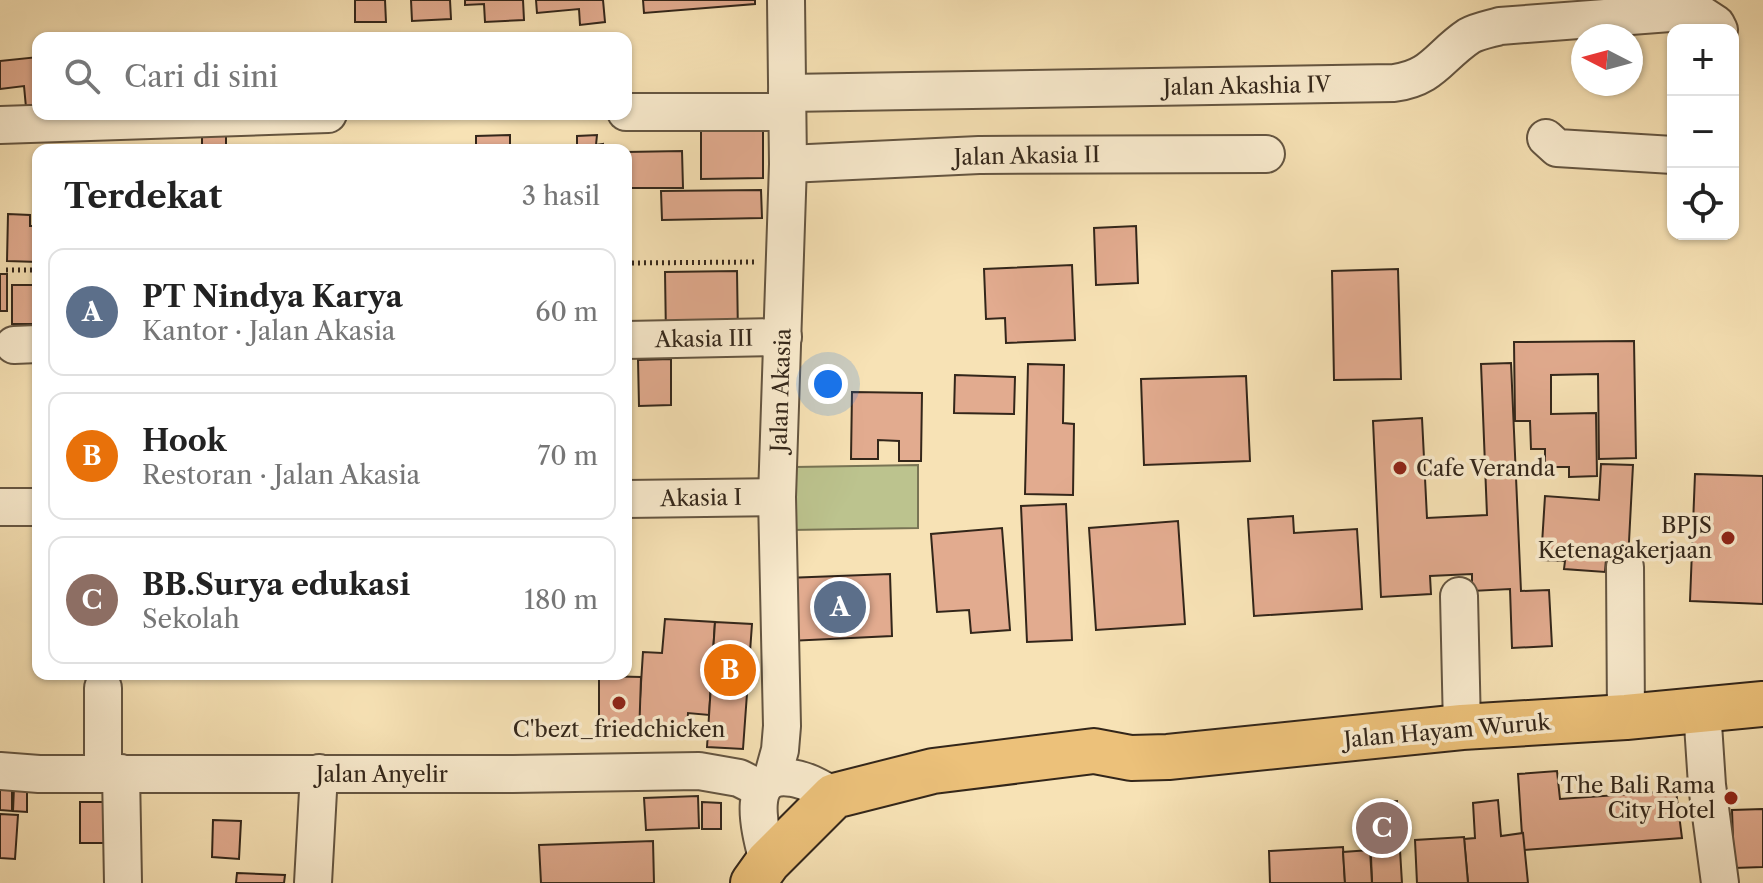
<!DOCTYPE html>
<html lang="id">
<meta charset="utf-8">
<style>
:root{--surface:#fff;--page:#f6f6f6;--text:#222;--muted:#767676;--line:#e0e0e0;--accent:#ea580c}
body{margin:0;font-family:"Libre Caslon Text",serif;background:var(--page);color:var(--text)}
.controls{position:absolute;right:24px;top:24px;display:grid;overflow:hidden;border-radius:16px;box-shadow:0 2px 6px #0004}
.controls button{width:72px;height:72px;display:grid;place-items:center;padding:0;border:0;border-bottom:2px solid var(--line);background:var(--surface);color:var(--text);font:40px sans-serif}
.compass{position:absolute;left:1571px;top:24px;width:72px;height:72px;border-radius:50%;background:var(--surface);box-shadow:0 2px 6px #0004;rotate:276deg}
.you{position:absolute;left:828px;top:384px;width:28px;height:28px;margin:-20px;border:6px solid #fff;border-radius:50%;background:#1a73e8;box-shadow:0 0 0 12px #1a73e833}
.badge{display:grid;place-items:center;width:52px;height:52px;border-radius:50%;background:var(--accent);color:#fff;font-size:26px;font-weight:700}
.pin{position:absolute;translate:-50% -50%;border:4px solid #fff;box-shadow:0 2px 8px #0006}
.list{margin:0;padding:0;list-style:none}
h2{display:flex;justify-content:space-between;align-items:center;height:104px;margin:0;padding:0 32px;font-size:34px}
h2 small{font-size:26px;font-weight:400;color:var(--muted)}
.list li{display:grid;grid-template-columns:52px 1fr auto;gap:24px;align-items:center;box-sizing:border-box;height:128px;margin:0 16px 16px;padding:0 16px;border:2px solid var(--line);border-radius:16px}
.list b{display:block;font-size:30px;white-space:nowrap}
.list p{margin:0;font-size:26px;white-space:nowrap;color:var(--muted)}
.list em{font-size:26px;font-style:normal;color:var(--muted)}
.icon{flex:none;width:44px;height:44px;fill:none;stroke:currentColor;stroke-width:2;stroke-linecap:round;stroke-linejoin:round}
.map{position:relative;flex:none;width:1763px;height:883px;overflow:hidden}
.search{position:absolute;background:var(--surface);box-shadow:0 2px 6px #0004;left:32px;top:32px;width:600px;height:88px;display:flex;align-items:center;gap:20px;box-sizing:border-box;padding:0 28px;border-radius:16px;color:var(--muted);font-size:30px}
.panel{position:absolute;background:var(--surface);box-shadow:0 2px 6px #0004;left:32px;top:144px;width:600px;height:536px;border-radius:16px}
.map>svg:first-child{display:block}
.green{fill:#bcc38e;stroke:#787454;stroke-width:2}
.building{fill:#e2ab8f;stroke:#33261a;stroke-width:2}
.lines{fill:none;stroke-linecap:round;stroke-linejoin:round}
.minor-casing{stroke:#645541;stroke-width:40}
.major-casing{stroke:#33261a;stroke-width:48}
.path{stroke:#33261a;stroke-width:5;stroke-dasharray:2 4;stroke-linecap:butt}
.minor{stroke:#faeccf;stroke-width:36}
.major{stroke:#ecc17a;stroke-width:44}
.poi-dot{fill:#8f2418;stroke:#faeccf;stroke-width:3}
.labels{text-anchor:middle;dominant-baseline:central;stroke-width:7;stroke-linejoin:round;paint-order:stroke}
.street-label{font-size:22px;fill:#33261a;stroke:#faeccf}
.poi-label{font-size:22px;fill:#33261a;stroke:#faeccf;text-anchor:end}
</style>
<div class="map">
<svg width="1763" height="883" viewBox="0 0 1763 883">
<rect width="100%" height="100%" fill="#f7e2b5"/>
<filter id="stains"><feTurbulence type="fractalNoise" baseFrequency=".0025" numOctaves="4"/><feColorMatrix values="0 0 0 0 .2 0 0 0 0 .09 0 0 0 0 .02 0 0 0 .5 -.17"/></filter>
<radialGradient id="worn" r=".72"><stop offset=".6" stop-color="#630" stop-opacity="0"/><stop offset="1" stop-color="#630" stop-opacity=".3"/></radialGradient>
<path class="green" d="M918,465V528L791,530L795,467Z"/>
<g class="building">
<path d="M355,0H385L386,22H355Z"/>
<path d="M411,0H450L451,19L412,21Z"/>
<path d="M465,0H523L524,20L485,22L484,4L465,5Z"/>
<path d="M536,0H603L605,22L580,25L579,9L537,13Z"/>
<path d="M643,0H755V4L644,13Z"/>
<path d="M38,57V114L27,118L24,86L0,89V61Z"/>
<path d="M701,131H763V178L701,179Z"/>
<rect x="202" y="133" width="24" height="17"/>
<path d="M510,135V150H476V136Z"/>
<path d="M597,135L596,145L603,144V150H560V145H577V136Z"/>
<path d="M682,151L683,188H626V152Z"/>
<path d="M761,190L762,218L662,220L661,191Z"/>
<path d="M8,214L30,215V226H38V262L7,261Z"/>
<path d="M1136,226L1138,283L1096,285L1094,228Z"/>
<path d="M1072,265L1075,340L1006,343L1005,318L986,319L984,269Z"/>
<path d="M1398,269L1401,379L1334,380L1332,271Z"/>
<path d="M737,271L738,336L666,337L665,272Z"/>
<rect x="0" y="274" width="7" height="37"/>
<rect x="12" y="285" width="26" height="39"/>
<path d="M1634,341L1636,458L1599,459L1598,374L1551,375V414L1596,413L1597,476L1569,477V467H1545V449H1531L1530,421H1515L1514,342Z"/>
<path d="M671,359V405L639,406L638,360Z"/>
<path d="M1511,363L1521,591L1549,590L1552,646L1512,648L1510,589L1472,591V574L1430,576L1431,594L1381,597L1373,421L1422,418L1427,518L1487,515L1481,364Z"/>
<path d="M1028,364L1064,365L1063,423L1074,424L1073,495L1025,494Z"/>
<path d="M955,375L1015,377L1014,414L954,413Z"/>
<path d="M1246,376L1250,461L1144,465L1141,379Z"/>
<path d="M852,392L922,393L921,461H899V441L878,440V459H851Z"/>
<path d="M1601,464L1633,465L1628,561L1606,559L1605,572L1564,569L1565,561L1541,560L1545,496L1599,500Z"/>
<path d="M1695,474L1763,476V604L1690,601Z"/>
<path d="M1066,504L1072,640L1027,642L1021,506Z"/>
<path d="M1293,516L1294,533L1357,529L1362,609L1254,616L1248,519Z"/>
<path d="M1178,521L1185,624L1096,630L1089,528Z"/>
<path d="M1002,528L1010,630L971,633L969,610L937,612L931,534Z"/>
<path d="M890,574L892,636L789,641L786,578Z"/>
<path d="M665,619L715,622L709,715L688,713L687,731L638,730L643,652L662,653Z"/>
<path d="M715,622L752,624L743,749L707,747Z"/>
<path d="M599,676L641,677L639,737L599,738Z"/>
<path d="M1557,771L1560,799L1676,791L1682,838L1523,850L1518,774Z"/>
<path d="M0,787L12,788V811L0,810Z"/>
<path d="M14,787H27V812L13,811Z"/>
<path d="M698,796L699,828L646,830L644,798Z"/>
<path d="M1498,800L1501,836L1523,833L1528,883H1468L1464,839L1475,838L1473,803Z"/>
<path d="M1397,801L1402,883H1372L1369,803Z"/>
<rect x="80" y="802" width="35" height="41"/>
<path d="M702,802L721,803V829H702Z"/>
<path d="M1763,809V867L1734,868L1732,810Z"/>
<path d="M0,814L18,815L15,859L0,858Z"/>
<path d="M213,820L241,821L239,859L212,857Z"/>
<path d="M1464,837L1468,883H1417L1415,840Z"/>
<path d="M653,841L654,883H541L539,845Z"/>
<path d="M1343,847L1345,883H1270L1269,851Z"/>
<path d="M1370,850L1372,883H1345L1343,852Z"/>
<path d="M237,873L285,875L284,883H236Z"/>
</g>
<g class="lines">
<g class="minor-casing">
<g id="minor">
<path d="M787,93L1394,83C1433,78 1439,56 1469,36C1478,31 1490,29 1500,26L1696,11L1716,24L1719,30"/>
<path d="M626,112H786"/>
<path d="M0,125L328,114"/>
<path d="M1546,138L1557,148L1673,155"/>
<path d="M788,164L979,155L1266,154"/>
<path d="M626,340L783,337"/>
<path d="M14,345L38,344"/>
<path d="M626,499L777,497"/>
<path d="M0,507H38"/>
<path d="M1625,567L1626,717"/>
<path d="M1459,596L1462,727"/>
<path d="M103,688V773"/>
<path d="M1702,709L1707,785L1720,883"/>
<path d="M0,771L39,774H513L699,771L739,778L761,789"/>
<path d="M121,773L123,883"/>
<path d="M772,779L780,750L782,726L777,497L788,164L786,0"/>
<path d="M768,862C761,834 742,770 792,778C807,780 821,789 834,796"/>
<path d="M313,883L319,773"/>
</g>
</g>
<g class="major-casing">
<path id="major" d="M753,883L768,862L834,796L933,771L1094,751L1131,758L1168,757L1462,727L1626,717L1763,704"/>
</g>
<g class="path">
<path d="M626,263L757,262"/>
<path d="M6,270H38"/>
</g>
<use href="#minor" class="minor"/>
<use href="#major" class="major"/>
</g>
<g class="poi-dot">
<circle cx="1400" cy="468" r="8"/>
<circle cx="1728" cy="538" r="8"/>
<circle cx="619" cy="703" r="8"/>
<circle cx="1731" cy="798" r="8"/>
</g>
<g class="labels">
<g class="street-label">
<text transform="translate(1247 86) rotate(-1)">Jalan Akashia IV</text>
<text transform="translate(1027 156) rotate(-1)">Jalan Akasia II</text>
<text transform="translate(704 339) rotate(-1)">Akasia III</text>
<text transform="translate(781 390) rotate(-88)">Jalan Akasia</text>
<text transform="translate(701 498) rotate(-1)">Akasia I</text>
<text transform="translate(1447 731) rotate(-5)">Jalan Hayam Wuruk</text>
<text x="382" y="774">Jalan Anyelir</text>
</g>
<g class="poi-label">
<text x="1416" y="468" text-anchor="start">Cafe Veranda</text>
<text x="1712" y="525">BPJS<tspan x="1712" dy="25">Ketenagakerjaan</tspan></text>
<text x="619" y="729" text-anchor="middle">C'bezt_friedchicken</text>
<text x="1715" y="785">The Bali Rama<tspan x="1715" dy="25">City Hotel</tspan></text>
</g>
</g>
<rect width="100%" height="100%" filter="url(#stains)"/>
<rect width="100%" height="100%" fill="url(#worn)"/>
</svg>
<div class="controls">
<button>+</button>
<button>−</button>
<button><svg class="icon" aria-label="locate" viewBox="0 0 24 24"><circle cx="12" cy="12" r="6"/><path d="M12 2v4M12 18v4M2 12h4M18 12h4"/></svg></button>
</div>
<svg class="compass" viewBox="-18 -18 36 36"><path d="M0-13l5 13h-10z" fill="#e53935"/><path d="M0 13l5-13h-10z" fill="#767676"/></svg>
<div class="you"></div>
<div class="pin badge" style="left:840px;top:607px;background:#5c6f8a">A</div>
<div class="pin badge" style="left:730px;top:670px;background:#e8710a">B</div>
<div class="pin badge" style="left:1382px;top:828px;background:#8d6e63">C</div>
<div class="search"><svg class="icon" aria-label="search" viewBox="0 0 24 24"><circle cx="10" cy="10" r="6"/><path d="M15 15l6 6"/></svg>Cari di sini</div>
<section class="panel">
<h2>Terdekat<small>3 hasil</small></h2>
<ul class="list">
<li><span class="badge" style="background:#5c6f8a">A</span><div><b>PT Nindya Karya</b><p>Kantor · Jalan Akasia</p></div><em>60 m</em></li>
<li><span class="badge" style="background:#e8710a">B</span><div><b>Hook</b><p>Restoran · Jalan Akasia</p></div><em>70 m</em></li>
<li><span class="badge" style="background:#8d6e63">C</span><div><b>BB.Surya edukasi</b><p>Sekolah</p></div><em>180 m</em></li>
</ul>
</section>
</div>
